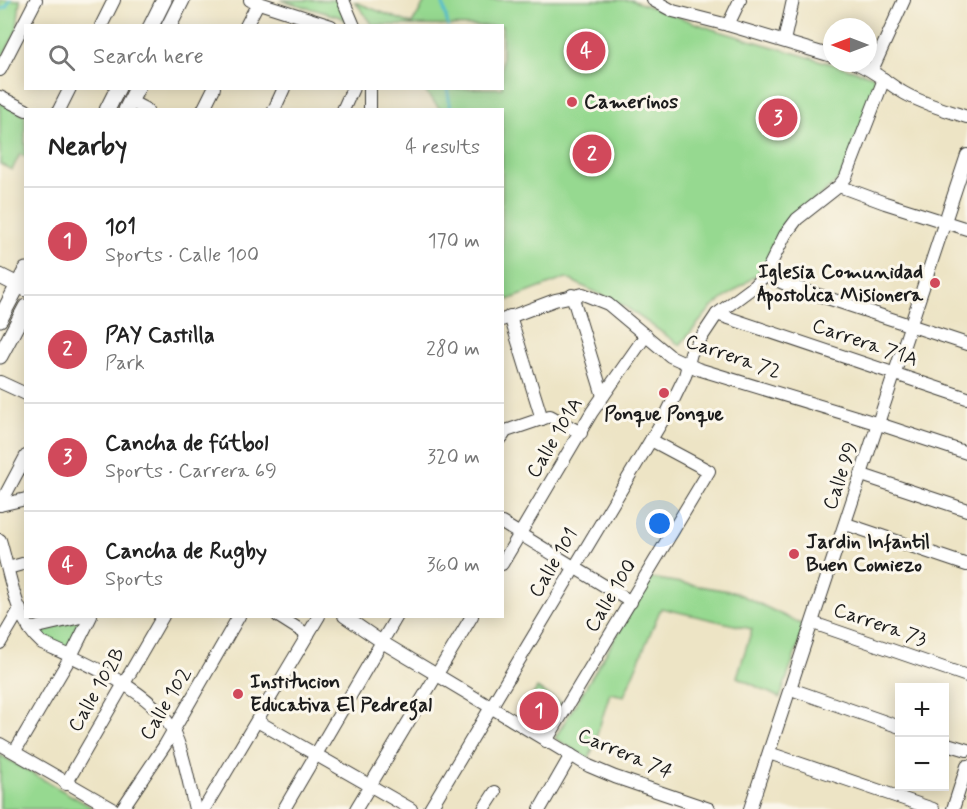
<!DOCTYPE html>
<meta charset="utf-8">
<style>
:root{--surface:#fff;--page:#f2f2f2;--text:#222;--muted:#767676;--line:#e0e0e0;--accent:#d1495b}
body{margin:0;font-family:Mynerve,sans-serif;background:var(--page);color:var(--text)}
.controls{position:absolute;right:18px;bottom:18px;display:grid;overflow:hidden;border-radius:0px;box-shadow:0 3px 15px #0003}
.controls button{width:54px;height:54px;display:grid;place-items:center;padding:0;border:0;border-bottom:2px solid var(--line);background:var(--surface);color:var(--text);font:30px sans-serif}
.compass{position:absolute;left:823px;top:18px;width:54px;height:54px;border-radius:50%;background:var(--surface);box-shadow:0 3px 15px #0003;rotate:270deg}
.you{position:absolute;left:660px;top:524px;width:21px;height:21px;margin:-15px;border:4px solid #fff;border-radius:50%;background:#1a73e8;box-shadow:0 0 0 9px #1a73e833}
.badge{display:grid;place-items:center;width:39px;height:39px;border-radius:50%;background:var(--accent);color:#fff;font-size:20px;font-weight:700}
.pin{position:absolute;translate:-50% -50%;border:3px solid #fff;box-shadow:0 2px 6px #0006}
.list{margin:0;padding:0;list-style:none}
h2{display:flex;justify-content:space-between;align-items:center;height:78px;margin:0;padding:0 24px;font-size:26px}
h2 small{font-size:20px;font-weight:400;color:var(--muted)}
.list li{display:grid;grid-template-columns:39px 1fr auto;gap:18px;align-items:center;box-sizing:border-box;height:108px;padding:0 24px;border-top:2px solid var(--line)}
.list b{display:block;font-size:22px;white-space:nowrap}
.list p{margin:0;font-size:20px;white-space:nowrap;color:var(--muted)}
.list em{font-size:20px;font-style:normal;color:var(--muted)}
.icon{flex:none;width:33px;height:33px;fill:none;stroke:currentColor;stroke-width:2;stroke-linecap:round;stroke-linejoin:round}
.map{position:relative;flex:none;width:967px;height:809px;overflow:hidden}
.search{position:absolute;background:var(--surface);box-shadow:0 3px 15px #0003;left:24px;top:24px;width:480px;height:66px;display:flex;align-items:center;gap:15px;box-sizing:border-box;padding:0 21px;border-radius:0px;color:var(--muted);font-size:22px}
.panel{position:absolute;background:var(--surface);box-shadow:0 3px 15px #0003;left:24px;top:108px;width:480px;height:510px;border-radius:0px}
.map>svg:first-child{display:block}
.green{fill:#96d990;stroke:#597a56;stroke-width:1.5}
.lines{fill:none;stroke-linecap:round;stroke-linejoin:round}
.stream{stroke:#51bccd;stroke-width:3}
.minor-casing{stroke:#3b3a35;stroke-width:14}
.major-casing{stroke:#3b3a35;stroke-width:17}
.minor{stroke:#fff;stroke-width:12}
.major{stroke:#fff;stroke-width:15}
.poi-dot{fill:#d1495b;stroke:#fbf7ec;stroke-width:2}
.labels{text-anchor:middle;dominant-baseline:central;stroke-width:6;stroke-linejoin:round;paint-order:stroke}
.poi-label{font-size:20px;font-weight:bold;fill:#1c1c1c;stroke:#fbf7ec;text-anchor:start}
.street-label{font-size:20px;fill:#1c1c1c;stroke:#fbf7ec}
</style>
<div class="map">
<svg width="967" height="809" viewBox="0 0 967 809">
<rect width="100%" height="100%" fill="#fbf7ec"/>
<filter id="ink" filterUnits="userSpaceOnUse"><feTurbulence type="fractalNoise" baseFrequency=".0167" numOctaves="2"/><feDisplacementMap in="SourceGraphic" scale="12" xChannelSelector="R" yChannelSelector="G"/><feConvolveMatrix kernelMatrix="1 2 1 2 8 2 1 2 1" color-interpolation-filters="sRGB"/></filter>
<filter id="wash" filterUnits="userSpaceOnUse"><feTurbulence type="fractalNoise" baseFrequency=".008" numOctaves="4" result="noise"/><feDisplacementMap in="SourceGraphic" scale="24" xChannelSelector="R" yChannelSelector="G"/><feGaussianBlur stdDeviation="1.35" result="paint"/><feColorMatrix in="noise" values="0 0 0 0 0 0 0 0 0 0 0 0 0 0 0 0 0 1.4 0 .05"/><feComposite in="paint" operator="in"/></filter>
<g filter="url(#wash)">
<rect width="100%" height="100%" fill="#ede4c5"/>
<g class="green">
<path d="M0,0H20L17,30L0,62Z"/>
<path d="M281,0H340L352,23L340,17Z"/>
<path d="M426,0H631L712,29L873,76L879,87L844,172L835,184L805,207L759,273L711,308L680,345L624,306L566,278L508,300L502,291V110L440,109L423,89L502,88V26L373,25L355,2L412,24Z"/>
<path d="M0,102L25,115V157L20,154L12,170L0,164Z"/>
<path d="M651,578L735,592L805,626L780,698L737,677L752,629L661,608L624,696L610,693L589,760L555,738Z"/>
<path d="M85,619L66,654L33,629Z"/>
<path d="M537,688L561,703L542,734L518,719Z"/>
<path d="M0,755L95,809H0Z"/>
</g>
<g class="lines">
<g class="stream">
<path d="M445,0L443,4L448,26"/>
<path d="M0,10L6,7L10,0"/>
<path d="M447,88L451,110"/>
</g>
</g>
</g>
<g filter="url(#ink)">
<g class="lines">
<g class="minor-casing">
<g id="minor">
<path d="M250,0L331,26"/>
<path d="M343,0L354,26"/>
<path d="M653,0L673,11L728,25L832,56"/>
<path d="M728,25L740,0"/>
<path d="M101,26L114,0"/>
<path d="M246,26L258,3"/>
<path d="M784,41L793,0"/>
<path d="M855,63C874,70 887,83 904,93C923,104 946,110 967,117"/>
<path d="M0,70L36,0"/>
<path d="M872,70L904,0"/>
<path d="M370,88V110"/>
<path d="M0,97L26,110"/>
<path d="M130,101L147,110"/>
<path d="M59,110L70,88"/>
<path d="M203,110L214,88"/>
<path d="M274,110L284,88"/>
<path d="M343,110L353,88"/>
<path d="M839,186L885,203L967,229"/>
<path d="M765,275L788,285L967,344"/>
<path d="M572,295L603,396"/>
<path d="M717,314L967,398"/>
<path d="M510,316L542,419"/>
<path d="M502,320L555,300L583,294L608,304L670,356L698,369L879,424L967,453"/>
<path d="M0,382L26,394"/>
<path d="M502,437L506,431L550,416L581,433"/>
<path d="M862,475L967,510"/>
<path d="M0,505L26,456"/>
<path d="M0,505L26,499"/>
<path d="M502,523L631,602"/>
<path d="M846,524L967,565"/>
<path d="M0,540C10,573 15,620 42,643C83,662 150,689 172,729C184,751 189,785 195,809"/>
<path d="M502,564L592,412L646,335"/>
<path d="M8,568L26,563"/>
<path d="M278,616L308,635"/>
<path d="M344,616L382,642L589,766L615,777L709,809"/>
<path d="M813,623L967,676"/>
<path d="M29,629L85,616"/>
<path d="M0,643L20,609"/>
<path d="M791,689L900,727"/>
<path d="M257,721L411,809"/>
<path d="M546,741L709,471L651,440"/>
<path d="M944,743L967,750"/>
<path d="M0,744L113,809"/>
<path d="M15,751L71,656L91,616"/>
<path d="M769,753L933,809"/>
<path d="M66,784L163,616"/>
<path d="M122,809L165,745L239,616"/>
<path d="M204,809L319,616"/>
<path d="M284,809L397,616"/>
<path d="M356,809L472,616"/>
<path d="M430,809L667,413L685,376L691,353L717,314L752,288L765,275L785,235L797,219L839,186L846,177L884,79"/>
<path d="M484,809L495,792"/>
<path d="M540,809L571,755"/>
<path d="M750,809L967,155"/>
<path d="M953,809L967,766"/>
</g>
</g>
<g class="major-casing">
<g id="major">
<path d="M151,26L164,0"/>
<path d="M169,26L182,0"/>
<path d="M107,110L118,88"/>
<path d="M126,110L137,88"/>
<path d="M0,276L26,289"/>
<path d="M0,319L26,270"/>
<path d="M0,356L26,307"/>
</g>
</g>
<use href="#minor" class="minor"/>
<use href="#major" class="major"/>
</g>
</g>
<g class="poi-dot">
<circle cx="572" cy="102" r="6"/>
<circle cx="935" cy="283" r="6"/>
<circle cx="664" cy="393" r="6"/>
<circle cx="794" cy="554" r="6"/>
<circle cx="238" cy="694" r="6"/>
</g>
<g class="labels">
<g class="poi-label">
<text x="584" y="102">Camerinos</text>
<text x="923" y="272" text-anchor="end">Iglesia Comunidad<tspan x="923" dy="23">Apostolica Misionera</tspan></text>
<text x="664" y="414" text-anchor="middle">Ponque Ponque</text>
<text x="806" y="542">Jardin Infantil<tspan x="806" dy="23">Buen Comiezo</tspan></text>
<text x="250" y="682">Institucion<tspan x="250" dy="23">Educativa El Pedregal</tspan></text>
</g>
<g class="street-label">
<text transform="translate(865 343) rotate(19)">Carrera 71A</text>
<text transform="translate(733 357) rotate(19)">Carrera 72</text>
<text transform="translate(555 438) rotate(-59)">Calle 101A</text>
<text transform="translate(841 476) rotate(-71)">Calle 99</text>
<text transform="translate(554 563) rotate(-59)">Calle 101</text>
<text transform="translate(611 596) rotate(-59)">Calle 100</text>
<text transform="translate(880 625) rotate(19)">Carrera 73</text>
<text transform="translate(97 690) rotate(-60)">Calle 102B</text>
<text transform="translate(166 704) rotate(-59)">Calle 102</text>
<text transform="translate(625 754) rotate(23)">Carrera 74</text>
</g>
</g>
</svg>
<div class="controls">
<button>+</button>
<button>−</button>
</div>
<svg class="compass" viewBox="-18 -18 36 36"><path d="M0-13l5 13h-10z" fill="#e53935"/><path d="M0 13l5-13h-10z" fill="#767676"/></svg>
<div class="you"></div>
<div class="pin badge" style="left:539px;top:711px">1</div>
<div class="pin badge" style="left:592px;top:154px">2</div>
<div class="pin badge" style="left:778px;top:118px">3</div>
<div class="pin badge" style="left:586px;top:51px">4</div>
<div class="search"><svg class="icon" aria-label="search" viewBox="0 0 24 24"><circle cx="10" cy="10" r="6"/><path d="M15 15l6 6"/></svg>Search here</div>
<section class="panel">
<h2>Nearby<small>4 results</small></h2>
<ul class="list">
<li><span class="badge">1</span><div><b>101</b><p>Sports · Calle 100</p></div><em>170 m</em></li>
<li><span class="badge">2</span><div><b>PAY Castilla</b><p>Park</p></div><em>280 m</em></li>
<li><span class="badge">3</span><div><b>Cancha de fútbol</b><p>Sports · Carrera 69</p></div><em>320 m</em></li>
<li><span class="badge">4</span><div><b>Cancha de Rugby</b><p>Sports</p></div><em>360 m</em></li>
</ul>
</section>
</div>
